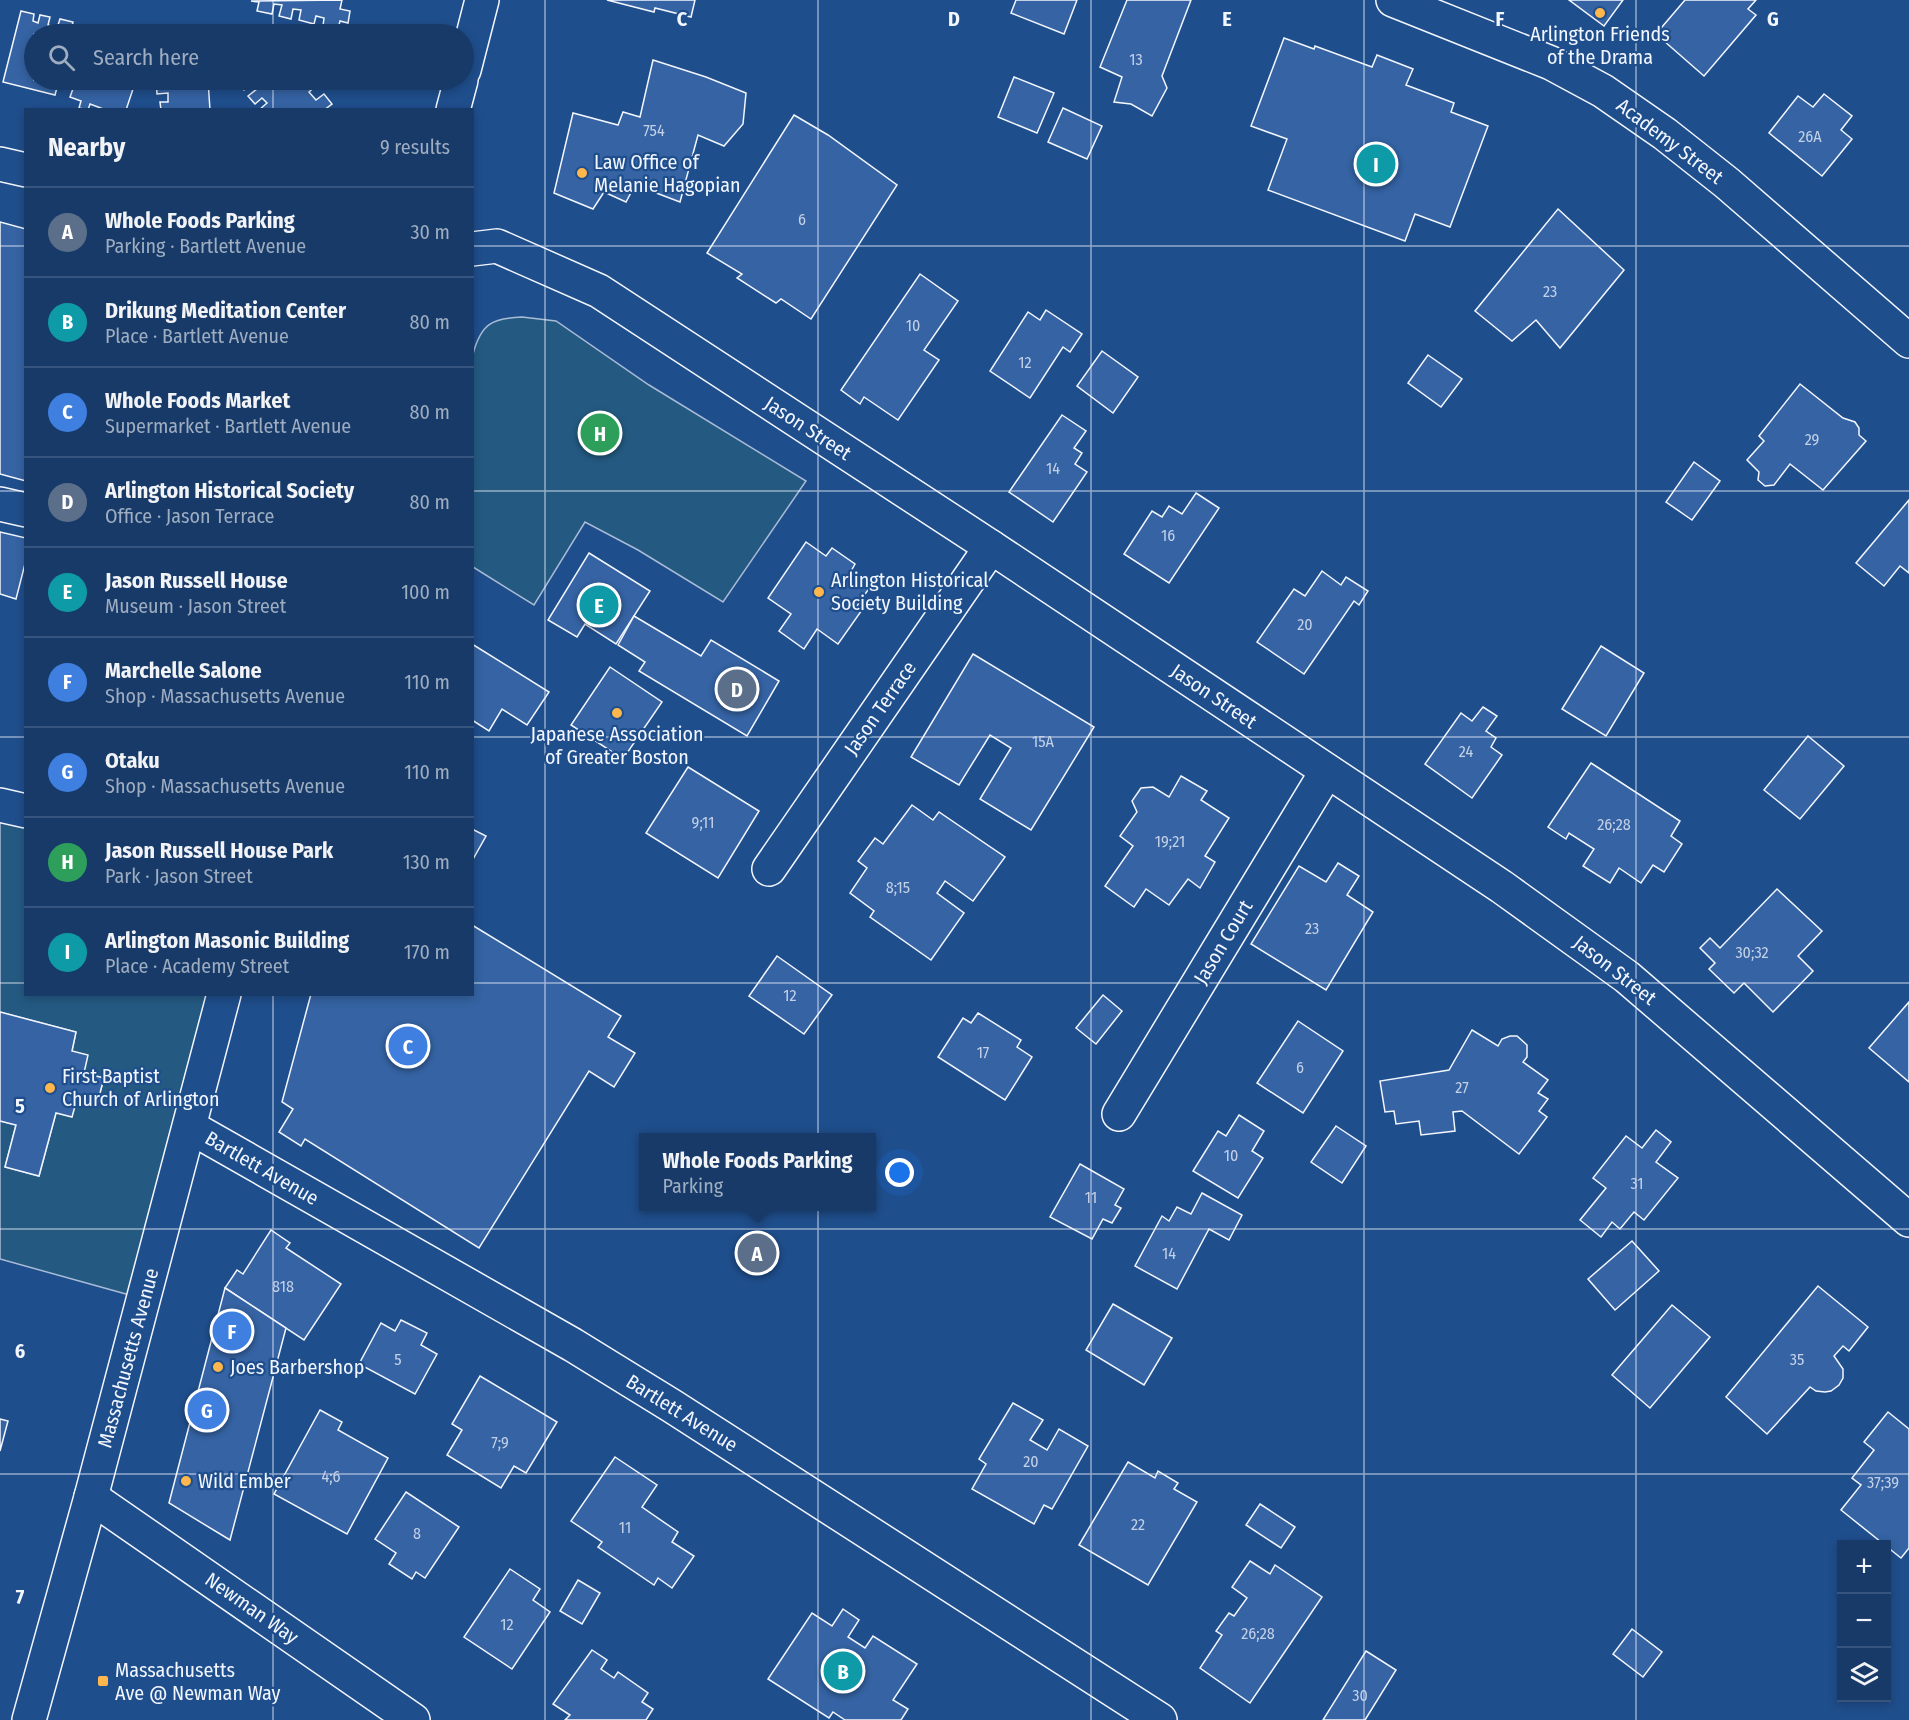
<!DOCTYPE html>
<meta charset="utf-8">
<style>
:root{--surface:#173a69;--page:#20416f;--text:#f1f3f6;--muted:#9eadc0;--line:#36547d;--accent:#90b9f0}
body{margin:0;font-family:"Fira Sans Condensed",sans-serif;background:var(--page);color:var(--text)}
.controls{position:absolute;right:18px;bottom:18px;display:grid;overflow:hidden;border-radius:0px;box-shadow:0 3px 9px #0003}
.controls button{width:54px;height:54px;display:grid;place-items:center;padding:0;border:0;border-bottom:2px solid var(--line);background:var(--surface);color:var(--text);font:30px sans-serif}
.you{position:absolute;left:900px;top:1173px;width:21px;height:21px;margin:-15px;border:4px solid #fff;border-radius:50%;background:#1a73e8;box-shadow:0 0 0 9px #1a73e833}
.badge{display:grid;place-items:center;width:39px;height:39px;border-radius:50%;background:var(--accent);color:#fff;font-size:20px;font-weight:700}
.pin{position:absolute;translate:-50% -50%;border:3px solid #fff;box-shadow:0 2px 6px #0006}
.popup{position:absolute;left:639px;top:1133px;width:237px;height:78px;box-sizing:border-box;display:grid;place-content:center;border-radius:0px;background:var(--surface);filter:drop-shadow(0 2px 4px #0005);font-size:20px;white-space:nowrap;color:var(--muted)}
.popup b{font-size:22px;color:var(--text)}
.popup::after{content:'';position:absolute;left:50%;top:100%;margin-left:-12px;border:12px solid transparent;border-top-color:var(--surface)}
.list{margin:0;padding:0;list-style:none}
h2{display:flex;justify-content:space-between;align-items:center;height:78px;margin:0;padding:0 24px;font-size:26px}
h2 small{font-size:20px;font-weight:400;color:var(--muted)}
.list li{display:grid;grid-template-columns:39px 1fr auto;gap:18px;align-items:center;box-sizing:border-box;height:90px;padding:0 24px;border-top:2px solid var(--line)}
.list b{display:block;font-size:22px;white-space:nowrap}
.list p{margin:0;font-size:20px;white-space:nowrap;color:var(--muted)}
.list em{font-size:20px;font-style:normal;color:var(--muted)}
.icon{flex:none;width:33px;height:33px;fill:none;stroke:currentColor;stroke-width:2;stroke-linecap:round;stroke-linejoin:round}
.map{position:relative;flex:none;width:1909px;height:1720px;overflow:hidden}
.search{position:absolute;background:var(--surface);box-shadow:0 3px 9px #0003;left:24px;top:24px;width:450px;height:66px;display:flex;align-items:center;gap:15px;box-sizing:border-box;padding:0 21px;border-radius:33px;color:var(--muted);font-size:22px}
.panel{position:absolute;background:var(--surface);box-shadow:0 3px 9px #0003;left:24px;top:108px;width:450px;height:888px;border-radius:0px}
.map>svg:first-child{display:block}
.green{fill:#245a82;stroke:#a8bbd7;stroke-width:1.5}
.building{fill:#3563a3;stroke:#f2f6ff;stroke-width:1.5}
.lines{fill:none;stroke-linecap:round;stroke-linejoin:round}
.minor-casing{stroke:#f2f6ff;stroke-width:36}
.tertiary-casing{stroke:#f2f6ff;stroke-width:36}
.secondary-casing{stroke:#f2f6ff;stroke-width:36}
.primary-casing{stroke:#f2f6ff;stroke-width:36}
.minor{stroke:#1f4e8c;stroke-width:33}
.tertiary{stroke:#1f4e8c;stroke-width:33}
.secondary{stroke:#1f4e8c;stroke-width:33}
.primary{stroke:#1f4e8c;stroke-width:33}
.grid{fill:none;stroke:#f2f6ff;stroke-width:1.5;stroke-opacity:0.55}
.poi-dot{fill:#ffb74d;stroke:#1f4e8c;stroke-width:2}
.labels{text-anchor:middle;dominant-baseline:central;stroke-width:4.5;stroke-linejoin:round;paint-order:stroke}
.number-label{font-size:16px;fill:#c3d1e8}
.poi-label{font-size:20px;fill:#f2f6ff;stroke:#1f4e8c;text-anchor:start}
.street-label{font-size:20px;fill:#f2f6ff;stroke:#1f4e8c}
.grid-label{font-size:20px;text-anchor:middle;font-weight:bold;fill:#f2f6ff;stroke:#1f4e8c;stroke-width:4.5;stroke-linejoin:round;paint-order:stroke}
</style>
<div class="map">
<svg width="1909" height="1720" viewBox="0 0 1909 1720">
<rect width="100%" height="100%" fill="#1f4e8c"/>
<g class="green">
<path d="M522,317L556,321L649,385L806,481L723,602L638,550L585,522L534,605L473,567V354C481,324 492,318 522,317Z"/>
<path d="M0,805L25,811L26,994L224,995L144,1299L0,1259V1121L16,1125L5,1167L39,1176L56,1113L77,1099L97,1104L104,1078L84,1073L72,1051L76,1032L0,1012Z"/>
</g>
<g class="building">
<path d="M342,0L340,9L350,11L348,23L340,21L338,29L323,26L324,18L316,16L314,24L299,20L301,10L293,9L291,19L279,16L282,5L274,4L272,14L257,11L259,2L251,1Z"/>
<path d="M607,0H695L691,17L655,8L654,12Z"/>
<path d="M1016,0H1077L1064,34L1011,13Z"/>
<path d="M1127,0H1191L1162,76L1167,88L1152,116L1131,104L1114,102L1122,77L1100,67Z"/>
<path d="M1569,0H1623L1604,26Z"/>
<path d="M1685,0H1756L1748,9L1756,15L1704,76L1656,34Z"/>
<path d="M21,11L34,14L33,21L38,23L40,15L50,17L48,25L57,28L60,19L73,22L70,34H34V80H59L55,95L3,82Z"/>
<path d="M99,25L113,29L112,34H96Z"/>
<path d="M1284,38L1314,49L1315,46L1372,67L1377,55L1413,69L1406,85L1454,103L1451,112L1488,126L1450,227L1415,214L1405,241L1268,190L1287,139L1251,126Z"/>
<path d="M653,60L706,77L746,93L743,124L724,146L698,135L680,202L635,185L626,202L604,192L593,209L554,193L573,113L618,125L623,112L640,117Z"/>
<path d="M1014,77L1054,93L1037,133L998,117Z"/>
<path d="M87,80H136L126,110H106L90,104L88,110L79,108L81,101L70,97L74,86L84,89Z"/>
<path d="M165,80H208L210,110H161L160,102H168V93L157,94L156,81Z"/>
<path d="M236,80H313L317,85L309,92L316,100L324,94L332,104L324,110H259L267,103L262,98L255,104L248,96L257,89L253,82L244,90Z"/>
<path d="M1824,94L1852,116L1841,130L1852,139L1822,176L1769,133L1798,96L1813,107Z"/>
<path d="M1063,108L1102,126L1087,159L1048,142Z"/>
<path d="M794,115L828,135L897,185L811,319L781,299L776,303L737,278L742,274L707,253Z"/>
<path d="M1558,209L1624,270L1560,348L1536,320L1512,341L1475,311Z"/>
<path d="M0,222L26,229V481L0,474Z"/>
<path d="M920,274L958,301L924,350L939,360L898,420L864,397L860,404L841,390Z"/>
<path d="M1046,310L1082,334L1070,352L1063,347L1030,398L990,371L1028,312L1040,320Z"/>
<path d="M1102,351L1138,377L1113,413L1077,386Z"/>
<path d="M1428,355L1462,379L1441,407L1408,383Z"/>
<path d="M1800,384L1843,418L1855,422L1859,428V435L1866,441L1823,490L1790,464L1774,485L1765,486L1758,480L1759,472L1747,460L1764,441L1759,436Z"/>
<path d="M1062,415L1086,431L1074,448L1082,453L1075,464L1087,472L1053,522L1009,492Z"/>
<path d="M1694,462L1720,481L1692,520L1666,502Z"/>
<path d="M1196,493L1219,508L1169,583L1124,554L1152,511L1162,517L1169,506L1182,514Z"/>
<path d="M1909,500V573L1900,566L1884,586L1856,563Z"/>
<path d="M0,532L26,538V560L16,599L0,594Z"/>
<path d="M806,542L826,556L832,548L855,564L850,573L870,587L857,606L862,610L838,644L817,629L804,649L779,631L791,614L768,598Z"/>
<path d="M589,553L650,591L616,644L585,624L577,637L548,620Z"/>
<path d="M1322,571L1341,585L1346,577L1368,591L1359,605L1354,601L1304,674L1257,642L1294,589L1305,596Z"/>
<path d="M634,616L701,656L711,640L779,681L747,736L639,671L645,662L618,645Z"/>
<path d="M472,644L549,692L527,725L502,709L489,731L472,720Z"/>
<path d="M1601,646L1644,673L1606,736L1562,709Z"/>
<path d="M973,654L1094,727L1031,830L980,799L1011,748L990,735L959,785L911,757Z"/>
<path d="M610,667L662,702L623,759L571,725Z"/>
<path d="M1483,707L1497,716L1486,731L1496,738L1491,747L1502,755L1472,798L1425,764L1461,713L1472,721Z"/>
<path d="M1808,736L1844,766L1800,819L1764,790Z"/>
<path d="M1591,763L1680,821L1671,836L1682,844L1664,872L1653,865L1641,883L1619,868L1610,883L1583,866L1594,849L1569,833L1566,839L1548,827Z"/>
<path d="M688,767L759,811L718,878L646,833Z"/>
<path d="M1181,776L1207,791L1201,800L1229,818L1205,856L1215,862L1200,888L1188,879L1169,905L1146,889L1134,907L1105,886L1133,846L1120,836L1137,812L1132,801L1141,788L1153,787L1169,797Z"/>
<path d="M912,805L933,820L939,812L1005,857L973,901L945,881L937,893L964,913L931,960L870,917L874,911L850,893L867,868L858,861L875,838L883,844Z"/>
<path d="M472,829L486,836L472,861Z"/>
<path d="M1338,863L1359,876L1347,895L1373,912L1326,990L1251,944L1299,866L1326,882Z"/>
<path d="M1777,889L1822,931L1798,956L1813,971L1773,1012L1744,983L1734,993L1709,969L1715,963L1700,948L1710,938L1720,948Z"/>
<path d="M472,925L621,1016L608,1037L635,1053L614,1087L589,1071L479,1248L305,1139L301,1146L279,1132L293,1109L282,1102L311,994H472Z"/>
<path d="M777,956L832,995L804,1034L749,996Z"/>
<path d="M1103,995L1122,1011L1096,1044L1076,1028Z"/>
<path d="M1909,1002V1082L1869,1048Z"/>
<path d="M0,1012L76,1032L72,1051L88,1055L84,1073L104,1078L97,1104L77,1099L72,1117L56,1113L39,1176L5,1167L16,1125L0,1121Z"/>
<path d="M978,1013L1021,1040L1017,1047L1032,1057L1005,1100L938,1057L963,1018L971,1023Z"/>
<path d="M1298,1021L1343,1051L1303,1113L1257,1083Z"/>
<path d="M1472,1030L1498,1046L1502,1039L1510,1036H1517L1527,1045V1057L1523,1062L1548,1080L1538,1093L1548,1099L1539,1111L1547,1117L1519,1154L1462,1111L1453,1112L1455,1131L1421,1135L1419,1121L1396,1124L1394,1111L1385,1112L1380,1081L1449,1070Z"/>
<path d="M1239,1115L1264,1131L1252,1151L1263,1158L1238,1198L1193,1171L1218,1131L1226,1136Z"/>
<path d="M1336,1126L1366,1146L1342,1183L1311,1162Z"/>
<path d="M1656,1130L1671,1142L1656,1162L1678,1178L1644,1220L1634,1212L1620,1229L1612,1222L1601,1237L1580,1220L1606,1188L1593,1178L1626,1136L1642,1148Z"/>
<path d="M1080,1164L1124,1189L1115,1205L1121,1208L1112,1223L1103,1219L1092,1239L1050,1217Z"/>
<path d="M1202,1193L1242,1215L1229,1240L1209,1229L1177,1289L1135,1266L1162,1216L1169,1221L1177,1207L1191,1214Z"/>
<path d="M271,1230L290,1243L286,1248L341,1284L304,1340L225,1288L237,1270L243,1274Z"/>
<path d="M1632,1241L1659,1271L1615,1310L1588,1279Z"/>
<path d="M1818,1286L1868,1327L1849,1351L1843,1346L1834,1356L1843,1369V1378L1839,1385L1831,1391L1825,1392L1816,1391L1810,1387L1767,1434L1726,1397Z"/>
<path d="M225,1288L286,1328L230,1540L169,1503Z"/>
<path d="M1113,1304L1172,1338L1144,1385L1086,1350Z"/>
<path d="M1672,1305L1710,1337L1650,1408L1612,1375Z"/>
<path d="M401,1320L427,1333L421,1345L437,1354L415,1394L359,1364L381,1323L395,1331Z"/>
<path d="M480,1376L557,1422L526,1473L514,1466L501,1488L447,1455L462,1430L452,1424Z"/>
<path d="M1013,1403L1043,1420L1030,1440L1047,1450L1059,1429L1088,1446L1052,1509L1044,1505L1034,1524L972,1489L986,1464L979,1459Z"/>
<path d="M320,1410L342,1422L338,1430L388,1458L347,1534L274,1494Z"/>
<path d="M1888,1412L1909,1429V1548L1901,1558L1841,1510L1861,1485L1852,1478L1874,1450L1864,1442Z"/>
<path d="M0,1419L8,1421L0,1451Z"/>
<path d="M615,1457L657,1485L642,1507L678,1532L672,1542L694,1556L672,1588L658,1578L654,1585L598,1547L602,1542L571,1521Z"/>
<path d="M1128,1462L1155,1478L1158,1471L1178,1483L1174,1489L1197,1502L1148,1585L1079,1545Z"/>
<path d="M406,1492L459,1527L425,1578L416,1572L412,1579L389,1564L396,1553L375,1539Z"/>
<path d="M1260,1504L1295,1527L1281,1548L1246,1525Z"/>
<path d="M1250,1561L1270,1574L1275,1565L1322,1597L1250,1703L1200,1668L1222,1635L1216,1631L1229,1613L1234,1616L1247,1598L1232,1587Z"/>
<path d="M510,1569L540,1589L533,1600L550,1612L512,1669L464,1637Z"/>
<path d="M578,1580L600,1593L582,1624L560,1611Z"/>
<path d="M843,1609L859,1620L848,1637L865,1648L873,1636L917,1664L893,1700L908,1709L901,1720H845L833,1712L829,1718L768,1679L812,1613L832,1626Z"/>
<path d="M1632,1629L1662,1652L1643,1677L1613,1654Z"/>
<path d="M592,1650L607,1660L601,1669L614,1678L618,1672L648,1693L642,1702L653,1709L646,1720H565L570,1715L553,1704Z"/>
<path d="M1366,1651L1396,1670L1365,1720H1323Z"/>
</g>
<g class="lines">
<g class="minor-casing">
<g id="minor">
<path d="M1393,0L1551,63L1603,91L1665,134L1727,183L1909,341"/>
<path d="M0,504L26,510"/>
<path d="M0,805L26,811"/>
<path d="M769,869L991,547"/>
<path d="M1119,1114L1327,771"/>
<path d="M190,1127L573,1345L672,1406L1160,1720"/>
<path d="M91,1497L413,1720"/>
</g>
</g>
<g class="tertiary-casing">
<path id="tertiary" d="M472,249L497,246L599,291L991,547L1502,887L1627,977L1909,1220"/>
</g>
<g class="secondary-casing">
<path id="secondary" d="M0,164L26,170"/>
</g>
<g class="primary-casing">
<g id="primary">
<path d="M464,70L482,0"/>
<path d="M453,110L461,80"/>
<path d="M29,1720L91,1497L224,994"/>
</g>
</g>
<use href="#minor" class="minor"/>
<use href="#tertiary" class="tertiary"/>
<use href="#secondary" class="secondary"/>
<use href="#primary" class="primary"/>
</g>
<path class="grid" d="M273,0V34M545,0V1720M818,0V1720M1091,0V1720M1364,0V1720M1636,0V1720M273,80V110M0,246H26M472,246H1909M0,491H26M472,491H1909M0,737H26M472,737H1909M0,983H26M472,983H1909M273,994V1720M0,1229H1909M0,1474H1909"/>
<g class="poi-dot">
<circle cx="1600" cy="13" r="6"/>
<circle cx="582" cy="173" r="6"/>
<circle cx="819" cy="592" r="6"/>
<circle cx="617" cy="713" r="6"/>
<circle cx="50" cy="1088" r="6"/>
<circle cx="218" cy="1367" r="6"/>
<circle cx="186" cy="1481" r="6"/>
<rect x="97" y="1675" width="12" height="12" rx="3"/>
</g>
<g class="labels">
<g class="number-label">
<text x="1136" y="59">13</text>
<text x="654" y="130">754</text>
<text x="1810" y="136">26A</text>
<text x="802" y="219">6</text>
<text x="1550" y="291">23</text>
<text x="913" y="325">10</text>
<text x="1025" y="362">12</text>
<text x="1812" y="439">29</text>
<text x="1053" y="468">14</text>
<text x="1168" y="535">16</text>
<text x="1305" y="624">20</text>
<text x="1043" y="741">15A</text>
<text x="1466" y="751">24</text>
<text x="703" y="822">9;11</text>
<text x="1614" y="824">26;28</text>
<text x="1170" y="841">19;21</text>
<text x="898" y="887">8;15</text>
<text x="1312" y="928">23</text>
<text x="1752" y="952">30;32</text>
<text x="790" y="995">12</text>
<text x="983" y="1052">17</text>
<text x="1300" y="1067">6</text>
<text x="1462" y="1087">27</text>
<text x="1231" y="1155">10</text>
<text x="1637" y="1183">31</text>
<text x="1091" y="1197">11</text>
<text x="1169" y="1253">14</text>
<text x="283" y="1286">818</text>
<text x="398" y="1359">5</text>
<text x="1797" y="1359">35</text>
<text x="500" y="1442">7;9</text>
<text x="1031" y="1461">20</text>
<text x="331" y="1476">4;6</text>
<text x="1883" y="1482">37;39</text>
<text x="1138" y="1524">22</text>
<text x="625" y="1527">11</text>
<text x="417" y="1533">8</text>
<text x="507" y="1624">12</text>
<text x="1258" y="1633">26;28</text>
<text x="1360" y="1695">30</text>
</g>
<g class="poi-label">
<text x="1600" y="34" text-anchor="middle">Arlington Friends<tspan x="1600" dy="23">of the Drama</tspan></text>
<text x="594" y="162">Law Office of<tspan x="594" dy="23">Melanie Hagopian</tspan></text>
<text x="831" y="580">Arlington Historical<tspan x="831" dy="23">Society Building</tspan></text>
<text x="617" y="734" text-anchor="middle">Japanese Association<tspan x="617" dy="23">of Greater Boston</tspan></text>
<text x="62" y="1076">First Baptist<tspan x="62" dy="23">Church of Arlington</tspan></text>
<text x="230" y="1367">Joes Barbershop</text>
<text x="198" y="1481">Wild Ember</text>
<text x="115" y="1670">Massachusetts<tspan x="115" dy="23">Ave @ Newman Way</tspan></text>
</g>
<g class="street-label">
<text transform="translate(1670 141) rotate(37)">Academy Street</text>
<text transform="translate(808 428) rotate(33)">Jason Street</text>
<text transform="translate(1214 696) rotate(34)">Jason Street</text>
<text transform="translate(880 708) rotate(-55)">Jason Terrace</text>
<text transform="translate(1223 942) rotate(-59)">Jason Court</text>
<text transform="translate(1615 970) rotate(38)">Jason Street</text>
<text transform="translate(262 1168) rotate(30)">Bartlett Avenue</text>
<text transform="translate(128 1358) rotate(-75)">Massachusetts Avenue</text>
<text transform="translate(682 1413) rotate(32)">Bartlett Avenue</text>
<text transform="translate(252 1608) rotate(35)">Newman Way</text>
</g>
</g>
<g class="grid-label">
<text x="682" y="26">C</text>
<text x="954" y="26">D</text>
<text x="1227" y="26">E</text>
<text x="1500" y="26">F</text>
<text x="1773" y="26">G</text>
<text x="20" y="1113">5</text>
<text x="20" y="1358">6</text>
<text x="20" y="1604">7</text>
</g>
</svg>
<div class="controls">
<button>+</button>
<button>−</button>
<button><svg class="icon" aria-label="layers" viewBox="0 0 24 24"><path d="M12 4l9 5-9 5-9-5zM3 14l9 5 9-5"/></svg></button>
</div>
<div class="you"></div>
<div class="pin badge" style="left:757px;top:1253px;background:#5c6f8a">A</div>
<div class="popup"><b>Whole Foods Parking</b>Parking</div>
<div class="pin badge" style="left:843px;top:1671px;background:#0f9aa8">B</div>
<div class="pin badge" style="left:408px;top:1046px;background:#3f7fe0">C</div>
<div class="pin badge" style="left:737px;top:689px;background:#5c6f8a">D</div>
<div class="pin badge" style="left:599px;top:605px;background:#0f9aa8">E</div>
<div class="pin badge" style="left:232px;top:1331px;background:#3f7fe0">F</div>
<div class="pin badge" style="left:207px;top:1410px;background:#3f7fe0">G</div>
<div class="pin badge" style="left:600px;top:433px;background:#2e9e5b">H</div>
<div class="pin badge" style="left:1376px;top:164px;background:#0f9aa8">I</div>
<div class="search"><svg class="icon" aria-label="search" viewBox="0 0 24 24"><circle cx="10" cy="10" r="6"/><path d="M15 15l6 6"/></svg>Search here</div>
<section class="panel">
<h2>Nearby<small>9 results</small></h2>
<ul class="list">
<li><span class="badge" style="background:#5c6f8a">A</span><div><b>Whole Foods Parking</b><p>Parking · Bartlett Avenue</p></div><em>30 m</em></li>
<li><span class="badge" style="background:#0f9aa8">B</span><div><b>Drikung Meditation Center</b><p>Place · Bartlett Avenue</p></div><em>80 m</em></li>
<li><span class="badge" style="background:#3f7fe0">C</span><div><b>Whole Foods Market</b><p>Supermarket · Bartlett Avenue</p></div><em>80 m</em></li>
<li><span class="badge" style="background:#5c6f8a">D</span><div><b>Arlington Historical Society</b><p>Office · Jason Terrace</p></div><em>80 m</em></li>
<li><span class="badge" style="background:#0f9aa8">E</span><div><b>Jason Russell House</b><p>Museum · Jason Street</p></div><em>100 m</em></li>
<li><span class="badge" style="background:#3f7fe0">F</span><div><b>Marchelle Salone</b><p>Shop · Massachusetts Avenue</p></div><em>110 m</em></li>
<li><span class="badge" style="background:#3f7fe0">G</span><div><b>Otaku</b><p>Shop · Massachusetts Avenue</p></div><em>110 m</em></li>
<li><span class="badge" style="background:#2e9e5b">H</span><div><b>Jason Russell House Park</b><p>Park · Jason Street</p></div><em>130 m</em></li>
<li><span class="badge" style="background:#0f9aa8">I</span><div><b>Arlington Masonic Building</b><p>Place · Academy Street</p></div><em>170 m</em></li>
</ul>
</section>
</div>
